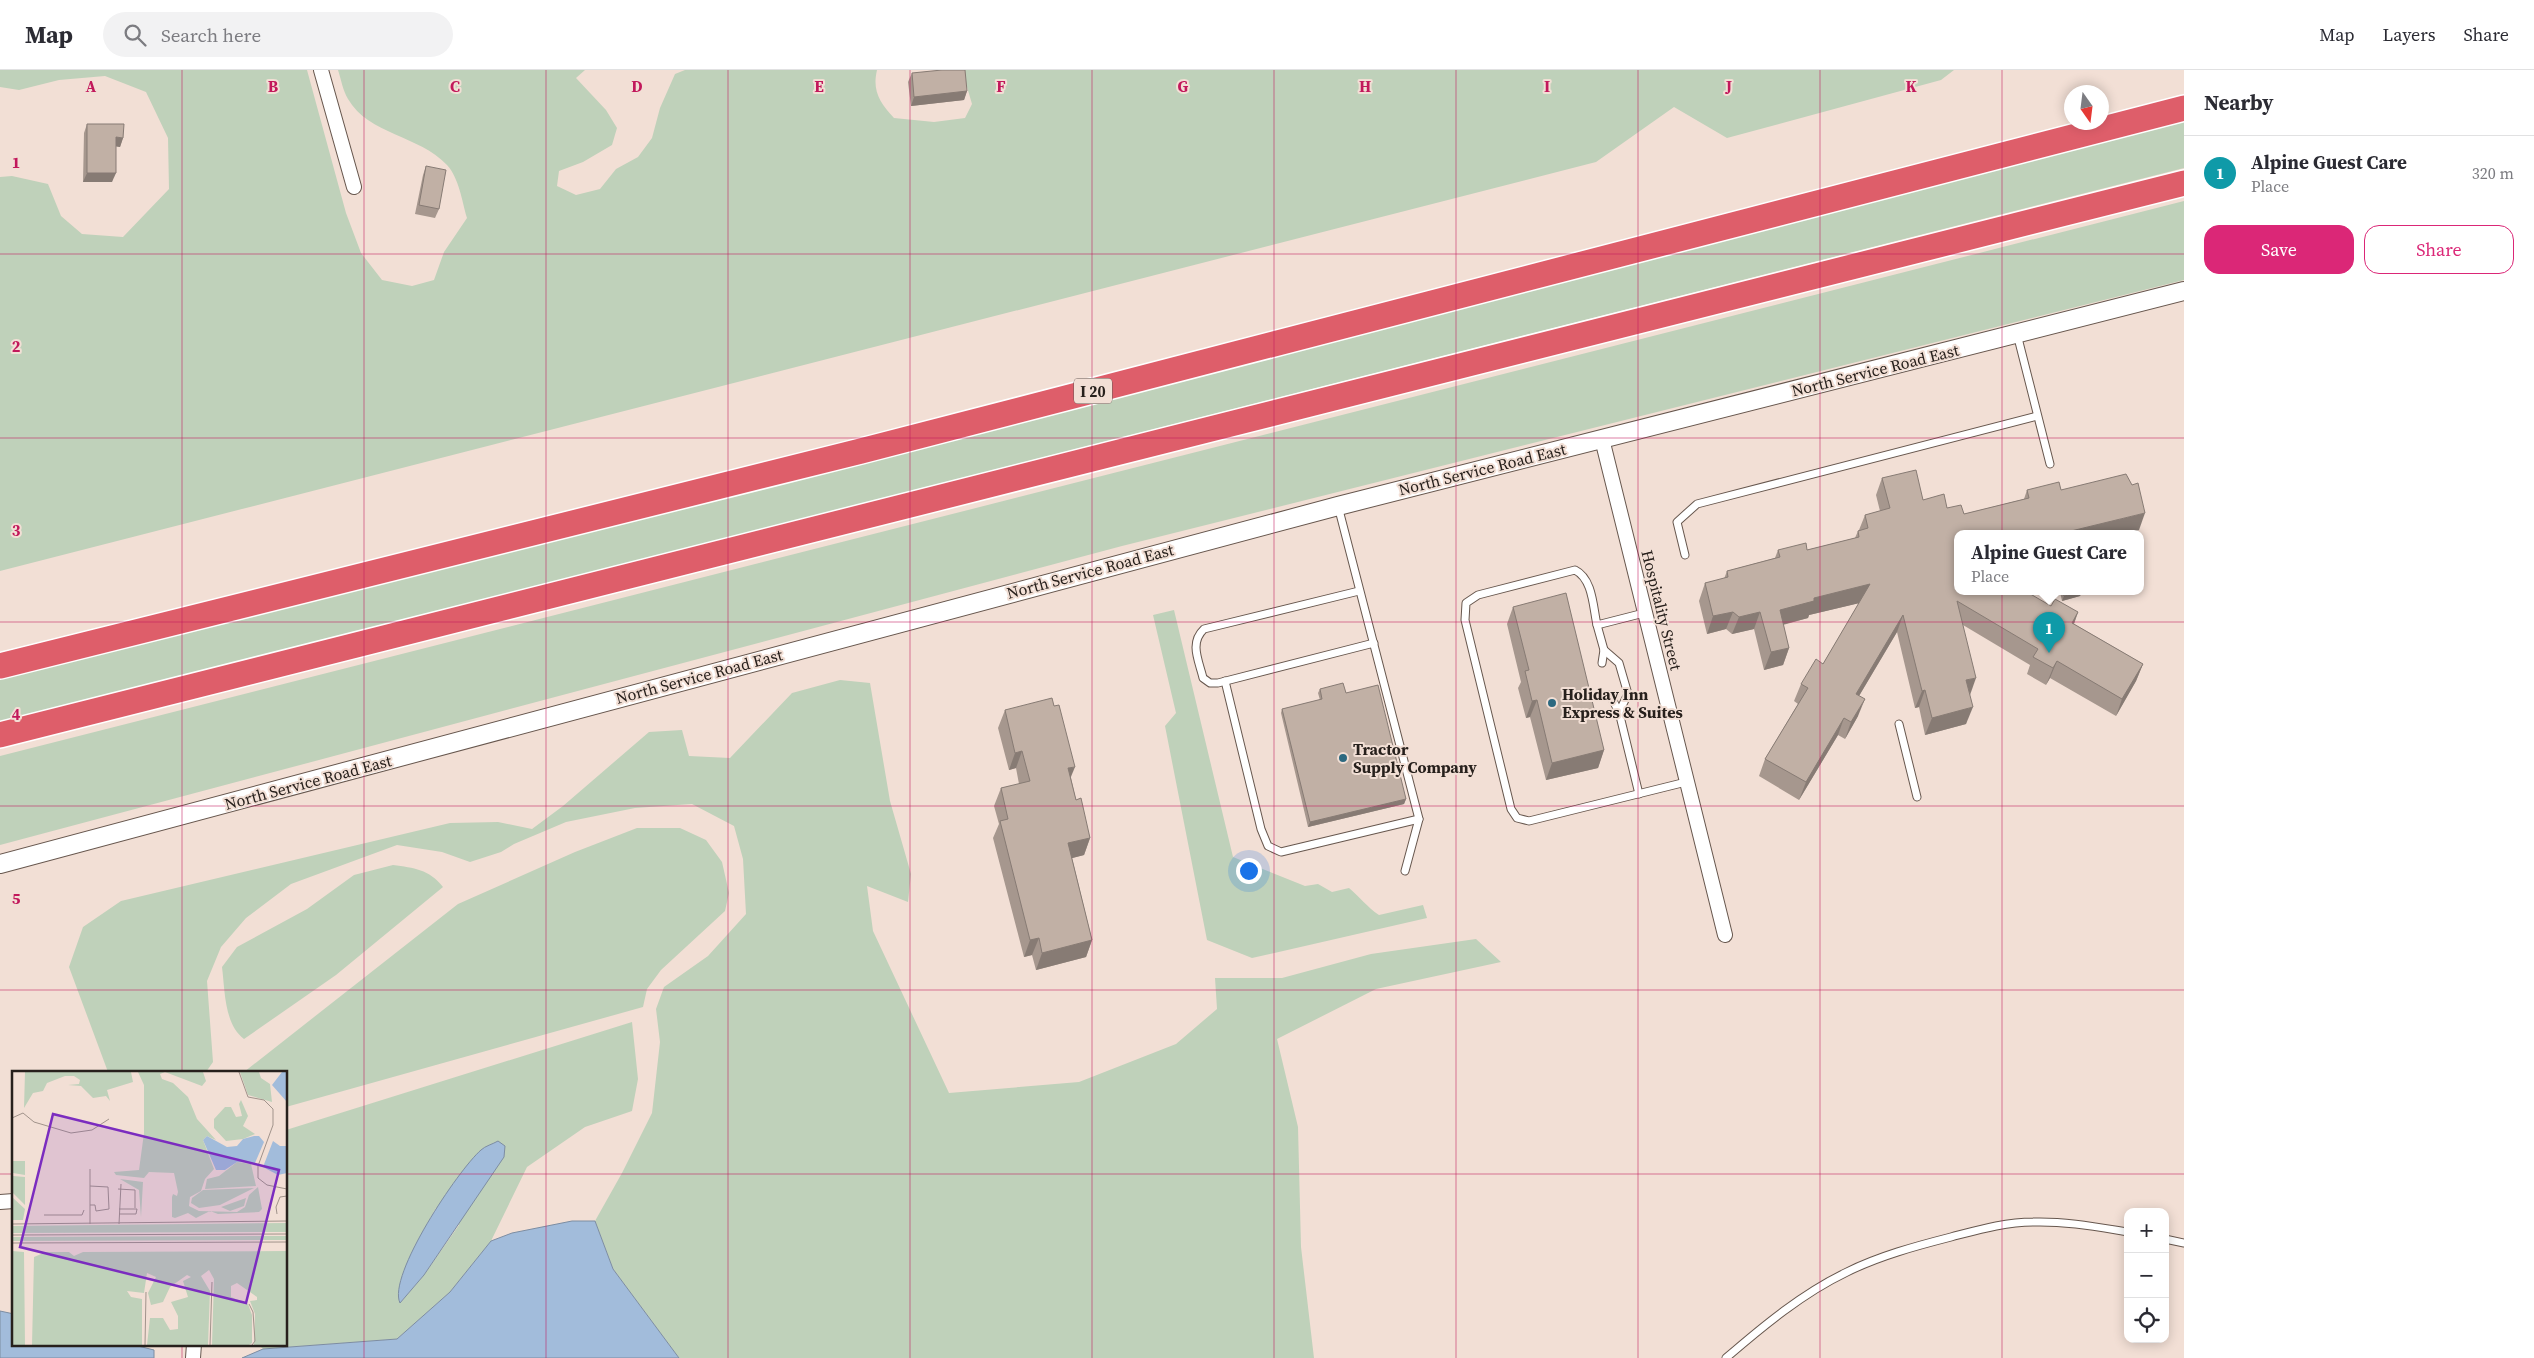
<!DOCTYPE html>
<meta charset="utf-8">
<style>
:root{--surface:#fff;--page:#f2f2f3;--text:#2b2b33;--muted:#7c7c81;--line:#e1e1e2;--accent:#db2777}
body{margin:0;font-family:"Source Serif 4",serif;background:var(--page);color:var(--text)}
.controls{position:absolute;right:15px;bottom:15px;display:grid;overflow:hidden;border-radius:10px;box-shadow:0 2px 12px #0003}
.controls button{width:45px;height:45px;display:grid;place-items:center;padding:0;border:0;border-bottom:1px solid var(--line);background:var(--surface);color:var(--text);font:25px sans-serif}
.compass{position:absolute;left:2064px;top:15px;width:45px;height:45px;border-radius:50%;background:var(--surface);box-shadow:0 2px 12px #0003;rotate:166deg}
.you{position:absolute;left:1248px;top:800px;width:18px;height:18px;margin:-12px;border:4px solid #fff;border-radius:50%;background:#1a73e8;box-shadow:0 0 0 8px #1a73e833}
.badge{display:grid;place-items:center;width:32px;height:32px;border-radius:50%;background:var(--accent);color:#fff;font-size:16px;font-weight:700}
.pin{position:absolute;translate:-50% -41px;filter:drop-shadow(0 1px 2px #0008)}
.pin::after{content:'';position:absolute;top:26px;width:18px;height:15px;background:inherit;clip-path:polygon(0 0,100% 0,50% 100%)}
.popup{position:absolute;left:1954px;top:460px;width:190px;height:65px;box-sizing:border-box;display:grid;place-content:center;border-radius:10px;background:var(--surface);filter:drop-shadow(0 1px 4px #0005);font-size:16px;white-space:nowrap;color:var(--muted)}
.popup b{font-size:19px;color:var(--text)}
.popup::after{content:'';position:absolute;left:50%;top:100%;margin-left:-10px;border:10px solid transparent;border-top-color:var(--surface)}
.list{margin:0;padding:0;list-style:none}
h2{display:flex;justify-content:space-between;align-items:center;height:65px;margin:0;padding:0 20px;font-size:21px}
h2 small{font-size:16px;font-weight:400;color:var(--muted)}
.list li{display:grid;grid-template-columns:32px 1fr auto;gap:15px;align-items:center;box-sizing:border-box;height:75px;padding:0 20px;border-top:1px solid var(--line)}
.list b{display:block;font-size:19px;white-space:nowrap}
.list p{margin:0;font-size:16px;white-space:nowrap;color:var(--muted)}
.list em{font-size:16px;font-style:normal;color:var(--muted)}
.actions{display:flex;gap:10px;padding:15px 20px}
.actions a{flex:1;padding:11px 0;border:1px solid var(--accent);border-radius:15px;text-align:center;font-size:18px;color:var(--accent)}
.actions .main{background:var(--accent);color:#fff}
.icon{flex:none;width:28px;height:28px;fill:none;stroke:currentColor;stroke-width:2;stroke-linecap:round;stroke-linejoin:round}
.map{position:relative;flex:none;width:2184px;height:1288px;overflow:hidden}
header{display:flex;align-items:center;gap:30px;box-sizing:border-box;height:70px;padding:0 25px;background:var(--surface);border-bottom:1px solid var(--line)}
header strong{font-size:24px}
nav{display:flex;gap:28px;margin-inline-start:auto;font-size:18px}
.search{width:350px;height:45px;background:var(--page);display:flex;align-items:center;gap:12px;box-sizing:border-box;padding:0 18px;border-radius:28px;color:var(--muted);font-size:19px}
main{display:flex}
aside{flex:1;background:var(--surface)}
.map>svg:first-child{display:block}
.green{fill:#bfd1ba;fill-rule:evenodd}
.water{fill:#a2bcdb;stroke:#7d8da2}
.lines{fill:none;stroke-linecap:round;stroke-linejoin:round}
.service-casing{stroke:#67574e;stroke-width:9}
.minor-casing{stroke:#67574e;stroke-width:16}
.tertiary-casing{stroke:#67574e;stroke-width:20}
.motorway-casing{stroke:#fff;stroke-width:28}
.service{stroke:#fff;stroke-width:7}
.minor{stroke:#fff;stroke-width:14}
.tertiary{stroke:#fff;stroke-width:18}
.motorway{stroke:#de5e6a;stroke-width:25}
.wall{fill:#a6978e}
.shaded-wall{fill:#877b74}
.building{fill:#c1b0a5;stroke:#877b74}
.grid{fill:none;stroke:#c2185b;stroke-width:1;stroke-opacity:0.55}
.poi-dot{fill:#2d6980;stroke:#f2dfd5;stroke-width:2}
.labels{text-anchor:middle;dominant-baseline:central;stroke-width:4;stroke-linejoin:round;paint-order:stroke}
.shield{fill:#f2dfd5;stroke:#645954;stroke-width:1}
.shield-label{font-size:15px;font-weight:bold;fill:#27201c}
.street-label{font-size:16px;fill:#27201c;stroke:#f2dfd5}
.poi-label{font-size:16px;font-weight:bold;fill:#27201c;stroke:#f2dfd5;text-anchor:start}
.inset-road{fill:none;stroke:#a1938b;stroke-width:1}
.view{fill:#7b2cbf;fill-opacity:0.15;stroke:#7b2cbf;stroke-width:2.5}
.inset-edge{fill:none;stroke:#27201c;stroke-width:2.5}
.grid-label{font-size:16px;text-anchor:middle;font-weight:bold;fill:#c2185b;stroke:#f2dfd5;stroke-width:4;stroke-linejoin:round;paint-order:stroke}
</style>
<header>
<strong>Map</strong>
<div class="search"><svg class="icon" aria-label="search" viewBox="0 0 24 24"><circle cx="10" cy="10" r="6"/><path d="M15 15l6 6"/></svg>Search here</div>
<nav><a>Map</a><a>Layers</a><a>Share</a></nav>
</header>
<main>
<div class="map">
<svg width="2184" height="1288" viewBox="0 0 2184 1288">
<rect width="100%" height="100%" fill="#f2dfd5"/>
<g class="green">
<path d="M0,0H307L346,143L361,183L382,210L412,216L434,210L444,182L467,148C462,131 459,108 447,95C419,65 369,65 348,29C343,21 341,9 338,0H585L576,8L606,40L617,58L612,75L583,92L559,101L557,116L576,125L600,119L616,99L638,87L652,68L660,38L675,4L685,0H877C872,21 880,33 894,48L934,52L965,48L972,34L962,0H1954L1941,10L1727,68L1674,37L1596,92L0,501V107L12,106L48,114L61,146L82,164L123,167L169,119L168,68L146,22L105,6L59,10L19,20L0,17Z"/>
<path d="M2184,52V98L0,652V607Z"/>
<path d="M2184,131V210L1122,476L0,775V686Z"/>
<path d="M1174,540L1233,787L1305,816L1318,814L1332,822L1349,818C1360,827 1367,837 1379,845L1423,835L1427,848L1252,888L1207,870L1165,656L1176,643L1153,545Z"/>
<path d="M840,610L870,613L890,731L911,804L908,832L867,816L873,861L949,1023L1079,1012L1176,974L1217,939L1215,908H1282L1371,884L1476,869L1501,892L1376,919L1277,969L1298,1057L1301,1177L1314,1288H679L613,1199L595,1151L622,1103L652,1043L660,972L656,939L664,917L708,886L746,844L743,789L734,756L692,734L635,738L566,752L514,774L501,782L470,792L442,782L397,775L291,814L246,848L221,877L207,911L213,992L206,1002H108L69,897L83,857L121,831L450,753L498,752L532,759L563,736L649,662L682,660L689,686L730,688L792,623Z"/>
<path d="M637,758H680L706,770L722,792L729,823L725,841L661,900L647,919L643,937L286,1037V1002H244L458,834L575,782Z"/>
<path d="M393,795C414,798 429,799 443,817L336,905L244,969C224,954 225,920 222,897L237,877L307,839L354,805Z"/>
<path d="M632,952L638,1009L632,1041L585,1057L527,1097L491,1171L450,1222L397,1269L263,1279L258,1274H286V1060ZM436,1138L459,1155L424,1205L400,1233V1213L415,1175Z"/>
</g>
<g class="water">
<path d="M498,1071L505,1076L504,1087L424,1205L400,1233C387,1206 458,1100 481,1080C485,1076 493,1074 498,1071Z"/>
<path d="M572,1151H595L613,1199L679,1288H242L263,1279L397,1269L450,1222L491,1171L512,1163Z"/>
<path d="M0,1241L14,1244V1274H130L154,1280V1288H0Z"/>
</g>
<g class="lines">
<g class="service-casing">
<g id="service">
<path d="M2017,264L2050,394"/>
<path d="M1338,436L1419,749L1405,801"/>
<path d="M1685,485L1677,452L1697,434L2037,346"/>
<path d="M1359,521L1204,559C1189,573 1199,591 1203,608L1210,613H1218L1374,573"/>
<path d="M1644,543L1597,555C1593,537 1593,509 1575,500L1478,525L1466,533L1465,550L1511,739L1517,748L1529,751L1686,712"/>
<path d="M1597,555L1604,580L1602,593"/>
<path d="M1604,580L1619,593L1628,624L1619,642"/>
<path d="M1225,611L1261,759L1268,776L1281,782L1419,749"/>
<path d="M1610,625L1619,642L1639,724"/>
<path d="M1899,654L1917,727"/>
<path d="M2165,1169L2184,1173"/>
<path d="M1726,1288C1763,1256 1803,1223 1847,1202C1879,1186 1916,1176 1951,1167C1978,1160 2005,1152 2033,1152C2065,1151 2097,1157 2128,1162"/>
</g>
</g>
<g class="minor-casing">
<g id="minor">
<path d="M321,0L354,117"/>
<path d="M1602,369L1725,865"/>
<path d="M0,1132L14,1131"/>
<path d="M193,1288L194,1274"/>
</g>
</g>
<g class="tertiary-casing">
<path id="tertiary" d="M0,794L1338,436L2184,221"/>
</g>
<g class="motorway-casing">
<g id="motorway">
<path d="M0,596L861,381L2184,38"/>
<path d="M0,665L2184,113"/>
</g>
</g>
<use href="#service" class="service"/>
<use href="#minor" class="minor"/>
<use href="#tertiary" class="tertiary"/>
<use href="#motorway" class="motorway"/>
</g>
<g class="wall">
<path d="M912,3L967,21L964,30L911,36L908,12Z"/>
<path d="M87,54L123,68L120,77L116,76L112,112H83L84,63Z"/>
<path d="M426,96L439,139L435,148L415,144L423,105Z"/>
<path d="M1882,408L1923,430L1964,444L2024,429L2027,420H2061L2139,460L2121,464H1958V522L2051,536L2078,542L2074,554L2143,594L2136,611L2116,646L2050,608L2046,615L2027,604L2030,595L1963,555L1970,625L1966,654L1925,665L1919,637L1915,638L1897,562L1859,626L1858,646L1845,669L1838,665L1799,730L1759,706L1765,689L1798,634L1794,631L1801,614L1823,594L1859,533L1809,545L1808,548L1783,555L1789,578L1783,595L1764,600L1754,559L1732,564L1726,559L1707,564L1699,531L1705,513L1724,509L1727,501L1775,488L1778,480H1807L1855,468L1858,461L1859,460L1865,445L1880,441L1876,425Z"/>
<path d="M2060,522H2082L2080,526L2062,531Z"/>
<path d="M1513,537L1604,680L1598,698L1546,710L1530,647L1526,648L1518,618L1521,612L1507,554Z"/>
<path d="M1320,619L1346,623L1406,729L1404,734L1308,757L1281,643L1282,639L1320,630L1318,623Z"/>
<path d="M1005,640L1071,708L1076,730L1090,768L1084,785L1072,788L1092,870L1086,887L1036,900L1032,885L1024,887L993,768L999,754L994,736L1001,718L1019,714L1016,698L1009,700L998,658Z"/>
</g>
<g class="shaded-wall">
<path d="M967,21L964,30L911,36L914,27Z"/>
<path d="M116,67L123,68L120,77L113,76Z"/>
<path d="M87,103H116L112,112H83Z"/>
<path d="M2145,443L2139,460L2121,464H2066L2067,462Z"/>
<path d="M1870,514L1864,532L1809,545L1808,548L1773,557L1780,540L1814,528Z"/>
<path d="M2082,522L2080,526L2062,531L2064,526Z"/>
<path d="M1733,542L1726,559L1707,564L1713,546Z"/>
<path d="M1760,542L1754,559L1732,564L1739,547Z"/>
<path d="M2078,542L2072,559V553Z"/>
<path d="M1903,545L1897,562L1850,641L1856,624Z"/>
<path d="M1789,578L1783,595L1764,600L1771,582Z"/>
<path d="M2057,591L2050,608L2046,615L2053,598Z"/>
<path d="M2143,594L2136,611L2116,646L2122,629Z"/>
<path d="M1976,608L1970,625L1966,610Z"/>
<path d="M1925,620L1919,637L1915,638L1922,621Z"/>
<path d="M1865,629L1858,646L1845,669L1851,652Z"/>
<path d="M1537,630L1530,647L1526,648L1532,631Z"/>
<path d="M1973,637L1966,654L1925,665L1932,648Z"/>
<path d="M1844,648L1838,665L1799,730L1806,712Z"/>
<path d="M1604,680L1598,698L1546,710L1552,693Z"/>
<path d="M1022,681L1016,698L1009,700L1015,683Z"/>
<path d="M1075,697L1068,714V698Z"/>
<path d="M1406,729L1404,734L1308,757L1310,752Z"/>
<path d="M1090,768L1084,785L1061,791L1068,773Z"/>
<path d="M1039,868L1032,885L1024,887L1030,870Z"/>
<path d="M1092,870L1086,887L1036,900L1042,883Z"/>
</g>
<g class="building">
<path d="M942,0H965L967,21L914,27L912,3Z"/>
<path d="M87,54H124L123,68L116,67V103H87Z"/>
<path d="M426,96L446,100L439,139L419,135Z"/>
<path d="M1916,400L1923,430L1944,424L1947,438L1961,435L1964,444L2029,428L2027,420L2059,412L2061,420L2126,404L2132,415L2138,413L2145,443L2067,462L2068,464H1958V522H2027L2051,536L2055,529L2078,542L2072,553L2143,594L2122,629L2057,591L2053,598L2033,587L2038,579L1957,531L1976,608L1966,610L1973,637L1932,648L1925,620L1922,621L1903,545L1856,624L1865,629L1851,652L1844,648L1806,712L1765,689L1808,618L1801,614L1816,589L1823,594L1870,514L1814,528V531L1780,540L1789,578L1771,582L1760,542L1739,547L1733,542L1713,546L1705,513L1728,507L1727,501L1780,487L1778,480L1806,473L1807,480L1859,467L1858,461L1868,458L1865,445L1890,438L1882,408Z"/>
<path d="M2063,522H2082L2064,526Z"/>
<path d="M1566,523L1604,680L1552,693L1537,630L1532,631L1525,601L1529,600L1513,537Z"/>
<path d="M1343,613L1346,623L1378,615L1406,729L1310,752L1282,639L1322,629L1320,619Z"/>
<path d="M1052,628L1054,636L1059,635L1075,697L1068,698L1076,730L1081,728L1090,768L1068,773L1092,870L1042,883L1039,868L1030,870L1000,751L1008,749L1001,718L1030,711L1022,681L1015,683L1005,640Z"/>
</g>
<path class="grid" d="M182,0V1002M364,0V1288M546,0V1288M728,0V1288M910,0V1288M1092,0V1288M1274,0V1288M1456,0V1288M1638,0V1288M1820,0V1288M2002,0V1288M0,184H2184M0,368H2184M0,552H2184M0,736H2184M0,920H2184M0,1104H14M286,1104H2184M182,1274V1288"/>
<g class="poi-dot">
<circle cx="1552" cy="633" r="5"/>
<circle cx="1343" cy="688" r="5"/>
</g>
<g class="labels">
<rect class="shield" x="1074" y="308.5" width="38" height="25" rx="4"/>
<g class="shield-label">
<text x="1093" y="321">I 20</text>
</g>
<g class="street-label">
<text transform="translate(1875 300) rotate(-14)">North Service Road East</text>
<text transform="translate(1482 399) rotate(-14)">North Service Road East</text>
<text transform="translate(1090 501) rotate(-15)">North Service Road East</text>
<text transform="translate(1662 540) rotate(76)">Hospitality Street</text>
<text transform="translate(699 606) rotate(-15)">North Service Road East</text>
<text transform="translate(308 712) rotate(-15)">North Service Road East</text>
</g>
<g class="poi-label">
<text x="1562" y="624">Holiday Inn<tspan x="1562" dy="18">Express &amp; Suites</tspan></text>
<text x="1353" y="679">Tractor<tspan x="1353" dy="18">Supply Company</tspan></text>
</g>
</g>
<g transform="translate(12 1001)">
<rect width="275" height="275" fill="#f2dfd5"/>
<path d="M13,1H119L121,11L95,19L98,30L94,25L81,27L69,15L56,14L67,13L68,9L62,5H53L35,12L31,20L21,22L12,37ZM126,1H191L194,10L190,15L153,1L148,3L150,8L161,12L176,26L185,48L204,69L195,65L191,69L202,98L193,108L189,120L178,126L177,135L187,140L225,141L233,136L237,124L246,116L250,138L247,141L206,143L198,140L184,147L176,142L163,147L160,146V126L161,123L165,125L166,121L162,102L137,101L132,107L104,104L102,101L127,99L132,62V14ZM228,1H247L249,7L258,13L260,31L236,24ZM229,29L236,45L231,55L243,63L231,68L214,70L202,57V48L213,36H219L224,46L230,45L227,33ZM1,90H13V104L1,102ZM225,91L239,93L244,115L193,118L195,108L207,105ZM1,105L13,106V134L0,121ZM108,108L131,111L129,146L127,119ZM242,117L208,134L187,137L179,132L180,127L191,119ZM0,126L13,138L11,149H0ZM234,127L232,135L218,140L209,136ZM275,152V161L0,162V155ZM275,165V169L0,170V166ZM0,180L12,181L13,274H0ZM275,180V274H242L243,243L238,230L245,229V226L225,212L219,215V226L236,233L240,244V272L237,274H200L202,208L197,199L189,205L198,220L196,274H135L138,247H151L158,259L166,258V245L159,231L176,226L171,210L179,206L175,204L158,216L151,231L139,234L136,222L144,206L135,202L132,222L115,220L119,226L130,228V274H20L22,186L34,181H57L62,185L71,181Z" fill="#bfd1ba"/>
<path d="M270,1H275V31L260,14ZM195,65L215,76L225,75L231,68L242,65H247L252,71L243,92L225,91L213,99H204L191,69ZM261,70L268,75H275V102L266,104L251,96Z" fill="#a2bcdb"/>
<path class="inset-road" d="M227,1L236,26L252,29L261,38V54L246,95V107L255,114L275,118M0,47L11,42L22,51L59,62L80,59L97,48M106,118L123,119V137M78,134H83L84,140L97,138L96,116L78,115M107,138H125L124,143H107M265,143L264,136L268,126L275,125M32,144H70L72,139M0,153L275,150M78,153V98M107,153L109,113M0,164L275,163M0,172L275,171M237,233L241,241L243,270L240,274M133,274L134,221M198,274L200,211"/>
<path class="view" d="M41,43L267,99L234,232L8,176Z"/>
<rect width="275" height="275" class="inset-edge"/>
</g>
<g class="grid-label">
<text x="91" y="22">A</text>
<text x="273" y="22">B</text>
<text x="455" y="22">C</text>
<text x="637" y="22">D</text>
<text x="819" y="22">E</text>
<text x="1001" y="22">F</text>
<text x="1183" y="22">G</text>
<text x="1365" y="22">H</text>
<text x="1547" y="22">I</text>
<text x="1729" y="22">J</text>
<text x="1911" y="22">K</text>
<text x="16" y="98">1</text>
<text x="16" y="282">2</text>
<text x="16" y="466">3</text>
<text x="16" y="650">4</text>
<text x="16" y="834">5</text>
</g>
</svg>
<div class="controls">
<button>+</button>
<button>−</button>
<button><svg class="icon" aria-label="locate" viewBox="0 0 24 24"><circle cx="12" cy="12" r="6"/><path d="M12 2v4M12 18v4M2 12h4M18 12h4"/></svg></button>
</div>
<svg class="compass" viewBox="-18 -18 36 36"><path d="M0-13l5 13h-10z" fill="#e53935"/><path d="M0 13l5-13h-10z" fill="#7c7c81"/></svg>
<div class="you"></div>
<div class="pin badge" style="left:2049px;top:583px;background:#0f9aa8">1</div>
<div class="popup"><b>Alpine Guest Care</b>Place</div>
</div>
<aside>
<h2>Nearby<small></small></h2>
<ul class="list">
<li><span class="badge" style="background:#0f9aa8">1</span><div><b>Alpine Guest Care</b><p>Place</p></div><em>320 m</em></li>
</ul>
<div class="actions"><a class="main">Save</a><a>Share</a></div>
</aside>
</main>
